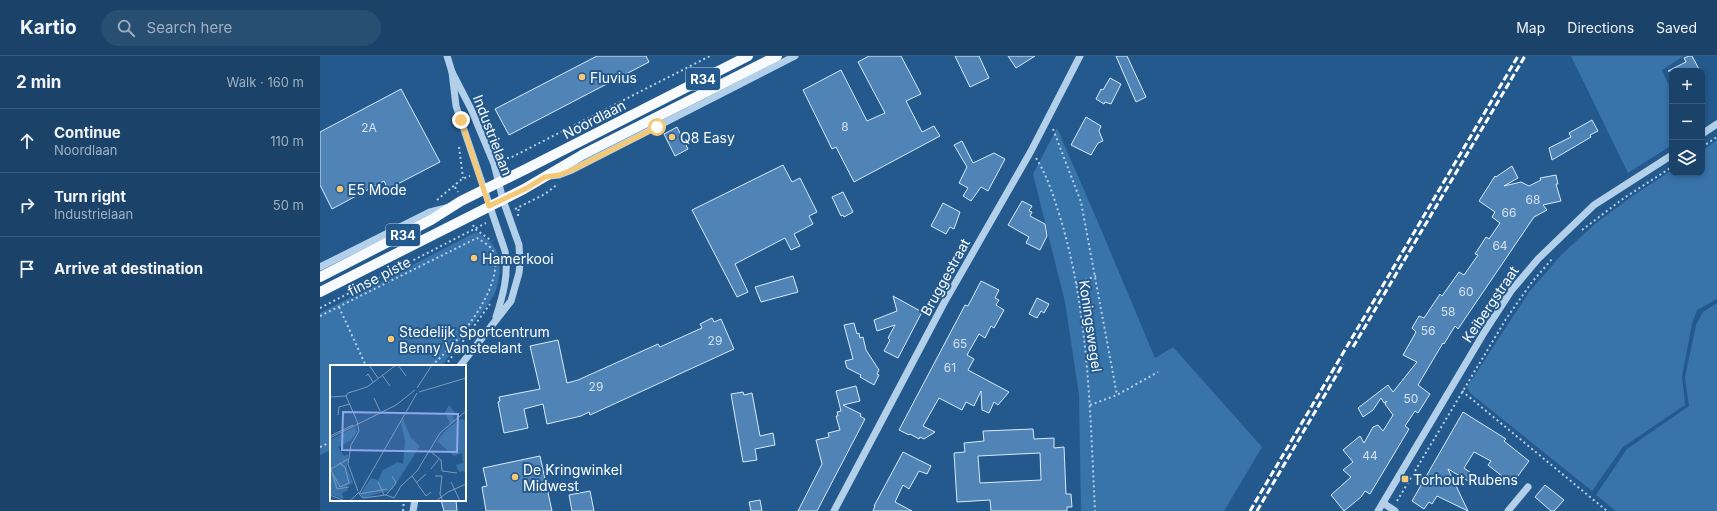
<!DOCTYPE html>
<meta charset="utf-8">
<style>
:root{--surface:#1b436a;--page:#284e72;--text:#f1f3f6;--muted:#a0b0c1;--line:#395c7e}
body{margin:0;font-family:Inter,sans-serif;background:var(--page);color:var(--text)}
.controls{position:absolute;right:12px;top:12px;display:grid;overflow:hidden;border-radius:8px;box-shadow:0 2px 6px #0003}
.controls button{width:36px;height:36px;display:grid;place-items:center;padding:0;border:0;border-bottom:1px solid var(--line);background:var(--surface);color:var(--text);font:20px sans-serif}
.stop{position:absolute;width:12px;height:12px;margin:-9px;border:3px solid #f5c876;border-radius:50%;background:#fff}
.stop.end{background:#f5c876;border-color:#fff;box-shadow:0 1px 4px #0008}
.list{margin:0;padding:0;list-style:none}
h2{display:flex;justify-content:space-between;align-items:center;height:52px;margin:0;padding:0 16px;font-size:17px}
h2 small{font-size:13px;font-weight:400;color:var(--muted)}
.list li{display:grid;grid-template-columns:26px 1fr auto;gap:12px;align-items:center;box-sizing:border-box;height:64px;padding:0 16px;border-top:1px solid var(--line)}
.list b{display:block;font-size:15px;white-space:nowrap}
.list p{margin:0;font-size:13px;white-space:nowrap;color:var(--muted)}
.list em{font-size:13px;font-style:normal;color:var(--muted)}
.icon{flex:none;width:22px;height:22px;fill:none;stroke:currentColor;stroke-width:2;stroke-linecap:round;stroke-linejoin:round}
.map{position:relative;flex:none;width:1397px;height:455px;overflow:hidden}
header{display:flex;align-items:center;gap:24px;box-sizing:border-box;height:56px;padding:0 20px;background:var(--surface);border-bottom:1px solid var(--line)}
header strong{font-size:19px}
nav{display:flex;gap:22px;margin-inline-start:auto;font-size:14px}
.search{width:280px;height:36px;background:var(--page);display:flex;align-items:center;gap:10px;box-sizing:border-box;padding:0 14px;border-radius:22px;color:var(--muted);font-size:15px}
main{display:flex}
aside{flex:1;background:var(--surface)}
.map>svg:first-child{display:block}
.green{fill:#3873aa}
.building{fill:#5084b6;stroke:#d8e9f8;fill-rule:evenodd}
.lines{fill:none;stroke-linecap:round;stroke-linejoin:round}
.path{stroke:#b3d0eb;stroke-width:2;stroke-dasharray:2 3;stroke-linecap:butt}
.minor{stroke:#b3d0eb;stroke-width:7}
.major{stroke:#f7fbfe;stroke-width:10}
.rail{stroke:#fff;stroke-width:3;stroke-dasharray:7 3;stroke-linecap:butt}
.route{stroke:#f5c876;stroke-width:5}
.poi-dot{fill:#f5c876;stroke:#24598d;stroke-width:1.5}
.labels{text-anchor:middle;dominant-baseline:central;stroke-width:4;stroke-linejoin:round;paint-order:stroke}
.number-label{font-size:12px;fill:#d3e0ed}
.shield{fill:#24598d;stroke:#bdcddd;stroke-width:1}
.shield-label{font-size:13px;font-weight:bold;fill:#fff}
.poi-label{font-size:14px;fill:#fff;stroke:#24598d;text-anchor:start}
.street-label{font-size:14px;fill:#fff;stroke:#24598d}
.inset-road{fill:none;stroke:#7c9bbb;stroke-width:1}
.view{fill:#8ea6ec;fill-opacity:0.15;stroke:#8ea6ec;stroke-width:2}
.inset-edge{fill:none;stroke:#fff;stroke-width:2}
</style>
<header>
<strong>Kartio</strong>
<div class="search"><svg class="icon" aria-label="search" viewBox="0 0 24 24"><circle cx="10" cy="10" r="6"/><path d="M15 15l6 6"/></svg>Search here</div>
<nav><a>Map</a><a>Directions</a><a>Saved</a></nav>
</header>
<main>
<aside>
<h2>2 min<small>Walk · 160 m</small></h2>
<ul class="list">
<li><svg class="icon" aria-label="ahead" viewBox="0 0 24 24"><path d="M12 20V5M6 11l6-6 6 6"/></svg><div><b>Continue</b><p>Noordlaan</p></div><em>110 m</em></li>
<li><svg class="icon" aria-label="right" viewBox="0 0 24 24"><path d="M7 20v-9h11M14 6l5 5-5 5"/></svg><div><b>Turn right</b><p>Industrielaan</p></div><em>50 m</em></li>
<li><svg class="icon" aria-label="arrive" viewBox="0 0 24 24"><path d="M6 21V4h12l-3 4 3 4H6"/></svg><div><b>Arrive at destination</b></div></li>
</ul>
</aside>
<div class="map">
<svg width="1397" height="455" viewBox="0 0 1397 455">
<rect width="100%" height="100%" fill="#24598d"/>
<g class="green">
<path d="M1251,0H1364L1342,14L1352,36V89L1308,117Z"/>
<path d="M737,72L777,164L835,302L853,291L942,391L904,455H761L759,339L745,246L713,118Z"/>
<path d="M1397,84V243L1377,254L1372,268L1362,320L1365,349L1303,391L1272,435L1150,337L1147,331L1209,236L1241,199L1276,167L1314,139L1352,114V117H1382V95Z"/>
<path d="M156,176C181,189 184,207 176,234C171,247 158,261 149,272C140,284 131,297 122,310H11V394L0,399V257Z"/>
<path d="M1397,247V455H1296L1276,439L1307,393L1369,350L1365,321L1376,269L1383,256Z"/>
</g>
<g class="building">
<path d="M277,0H326L329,6L189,79L175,53Z"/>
<path d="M549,0H581L601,38L586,45L602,76L614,70L620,80L534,126L516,91L512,93L483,34L521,14L547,65L565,57L538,6Z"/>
<path d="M635,0H659L669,22L650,31Z"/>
<path d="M688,0H715L696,12Z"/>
<path d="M796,0H807L826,41L816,46Z"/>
<path d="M1369,0H1372L1380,15H1348L1366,6L1364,2Z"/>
<path d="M790,22L801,28L791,48L785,46L784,48L776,43L781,33L783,34Z"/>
<path d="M81,33L120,106L68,133L64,125L12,153L0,129V76Z"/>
<path d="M766,61L781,70L779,75L783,85L778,87L771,99L751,89Z"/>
<path d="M1272,64L1278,75L1270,79L1271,81L1232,104L1229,92L1251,81L1249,77Z"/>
<path d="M357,71L368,93L355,100L344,78Z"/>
<path d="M642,85L653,107L674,97L685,103L668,135L661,131L651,145L643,140L648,132L639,127L647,111L634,89Z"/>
<path d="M463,109L472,126L480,122L497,156L489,160L493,168L474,178L480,190L471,194L465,182L415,208L428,236L417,241L372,154Z"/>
<path d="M1192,110L1198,122L1184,130L1201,126L1209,130L1221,124L1220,122L1236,119L1238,128H1236L1241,145L1223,149L1227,154L1214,161L1138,273L1135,270L1124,288L1123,287L1098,329L1110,338L1098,357L1095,355L1085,370L1089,373L1050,438L1045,435L1041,441L1024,455L1011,439L1031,421L1023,414L1033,406L1023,394L1040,380L1044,387L1053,371L1058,369L1063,375L1073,359L1065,348L1067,345L1064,347L1061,342L1053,354L1043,361L1038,352L1068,329L1073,336L1097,306L1083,299L1096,276L1092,272L1099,260L1104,262L1120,238L1122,240L1139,216L1144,219L1158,199L1155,198L1166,181L1169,183L1180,167L1172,161L1175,156L1159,145L1175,120L1176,121Z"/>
<path d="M523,136L533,156L524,161L523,159L521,160L512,141Z"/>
<path d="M702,145L712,150L709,155L712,156L710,160L725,168L727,180L720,194L706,187L709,181L688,169Z"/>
<path d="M623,147L640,156L634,173L630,171L626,178L611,170Z"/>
<path d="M473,220L478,236L441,246L435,231Z"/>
<path d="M661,225L679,234L675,242L679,244L676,249L684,254L674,272L671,270L665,282L659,278L647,299L654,303L648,314L689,336L678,349L674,346L669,357L662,354L661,335L654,350L646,346L642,354L619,342L603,370L615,376L604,383L600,381L599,383L590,378L589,379L579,374L645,249L648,250Z"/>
<path d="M573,240L602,256L578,302L564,295L570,284L568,282L575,269L557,275L554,264L577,255Z"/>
<path d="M717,242L729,248L724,257L721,255L717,262L709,258Z"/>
<path d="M392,262L394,266L401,263L414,293L270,359L269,356L261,360L227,368L223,348L204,353L208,372L184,377L178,346L180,345L179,341L220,333L210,290L238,284L247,327L258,324L338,288L340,291L373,276L382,272L380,268Z"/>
<path d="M534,267L537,278L539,277L540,282L543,281L546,294L559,314L557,318L559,319L554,329L540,321L541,319L527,312L525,305L533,303L524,269Z"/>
<path d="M536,330L540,345L523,349L541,358L540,360L545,363L497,455H478L502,408L496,384L509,381L508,377L520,374L516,360H518L517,356L521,355L516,335Z"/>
<path d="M423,336L424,339L432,337L440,380L453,377L455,389L435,393L437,404L423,406L411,338Z"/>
<path d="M1143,356L1186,383L1184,385L1209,405L1192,428L1168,409L1171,405L1154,396L1144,412L1154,419L1150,426L1128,413L1148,455L1117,440L1112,448L1109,446L1104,453L1092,445Z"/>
<path d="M713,373L714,383L734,382V392L744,391L746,438H751L752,451H747V455H671L670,444L637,446L634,397L645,396L644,387L664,385L663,375ZM720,397L721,424L660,427L658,400Z"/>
<path d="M583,396L611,410L607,418L599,415L589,433L583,429L575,446L592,455H553L555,450H554Z"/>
<path d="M220,400L232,455H166L162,431L167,430L163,412Z"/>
<path d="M1225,429L1244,444L1234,455H1231L1215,441Z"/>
<path d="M270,435L274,455H252L249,439Z"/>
<path d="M121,444H136L137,455H124Z"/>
<path d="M440,444L442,455H431L429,446Z"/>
</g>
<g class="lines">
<g class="path">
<path d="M733,73L761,146L797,339"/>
<path d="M139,91L143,122"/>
<path d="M1382,91L1397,81"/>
<path d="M182,102H190L390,0"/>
<path d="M716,102C728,121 734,142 741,164C769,258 770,358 775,455"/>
<path d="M135,131L138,136"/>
<path d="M117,144L142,123L150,120"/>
<path d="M195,153L225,138L238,128"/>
<path d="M198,160L199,150"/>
<path d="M153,169L155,173L172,185"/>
<path d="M1262,174L1304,142L1352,111"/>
<path d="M756,228L776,220"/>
<path d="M19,251L46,310"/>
<path d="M0,252L166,167"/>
<path d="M0,260L157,182C163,186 172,190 174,198C184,232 136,289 111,310"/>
<path d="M125,310L170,248"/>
<path d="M1142,335L1287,455"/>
<path d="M770,349L797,339L838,316"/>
<path d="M0,391L11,386"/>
<path d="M1077,445L1186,263L1212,226L1233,202"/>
<path d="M83,455L84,444"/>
</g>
<g class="minor">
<path d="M127,0L132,16L136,50L185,195C189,219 183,239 176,261"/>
<path d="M132,16L151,53L174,108L183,144L199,189L200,207L199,217L191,245L140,310"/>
<path d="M1382,78L1397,68"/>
<path d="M229,120L239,119L252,114L475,0"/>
<path d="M0,211L110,156L130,151"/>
<path d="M1063,447L1075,455"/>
<path d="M93,455L95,444"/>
<path d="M514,455L624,247L711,95L760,0"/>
<path d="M1058,455L1165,275L1191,235L1218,203L1274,149L1352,99"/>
<path d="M1188,455L1208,431"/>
</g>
<g class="major">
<path d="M0,221L111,164L141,145L206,113L428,0"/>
<path d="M0,236L204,133L262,99L457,0"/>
</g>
<g class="rail">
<path d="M1033,291L1205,0"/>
<path d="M930,455L1198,0"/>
<path d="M937,455L1023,308"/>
</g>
</g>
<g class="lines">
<path class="route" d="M141,64L169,150L207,132L225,121L239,119L252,114L337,71"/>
</g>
<g class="poi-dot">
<circle cx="262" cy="21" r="4"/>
<circle cx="352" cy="81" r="4"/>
<circle cx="20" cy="133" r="4"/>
<circle cx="154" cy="202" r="4"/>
<circle cx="71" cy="283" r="4"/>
<circle cx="195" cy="421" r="4"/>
<rect x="1081" y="419" width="8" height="8" rx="2"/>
</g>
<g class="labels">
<g class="number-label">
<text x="525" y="70">8</text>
<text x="49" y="71">2A</text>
<text x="1213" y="143">68</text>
<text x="1189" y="156">66</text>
<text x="1180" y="189">64</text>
<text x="1146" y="235">60</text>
<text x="1128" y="255">58</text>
<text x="1108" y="274">56</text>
<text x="395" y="284">29</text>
<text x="640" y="287">65</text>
<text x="630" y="311">61</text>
<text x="276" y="330">29</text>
<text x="1091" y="342">50</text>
<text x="1050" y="399">44</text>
</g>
<g class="shield">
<rect x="366" y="12" width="34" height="22" rx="3"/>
<rect x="66" y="168" width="34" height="22" rx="3"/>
</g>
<g class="shield-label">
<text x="383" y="23">R34</text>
<text x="83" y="179">R34</text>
</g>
<g class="poi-label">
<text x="270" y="21">Fluvius</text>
<text x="360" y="81">Q8 Easy</text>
<text x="28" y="133">E5 Mode</text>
<text x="162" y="202">Hamerkooi</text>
<text x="79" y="275">Stedelijk Sportcentrum<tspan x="79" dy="16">Benny Vansteelant</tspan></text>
<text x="203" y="413">De Kringwinkel<tspan x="203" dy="16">Midwest</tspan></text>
<text x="1093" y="423">Torhout Rubens</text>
</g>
<g class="street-label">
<text transform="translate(274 63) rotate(-27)">Noordlaan</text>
<text transform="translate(173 79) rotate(69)">Industrielaan</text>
<text transform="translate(59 220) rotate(-27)">finse piste</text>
<text transform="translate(625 221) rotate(-61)">Bruggestraat</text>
<text transform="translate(1170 248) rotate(-56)">Keibergstraat</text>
<text transform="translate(771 270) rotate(82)">Koningswegel</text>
</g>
</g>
<g transform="translate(10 309)">
<rect width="136" height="136" fill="#24598d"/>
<path d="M119,40L126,49L123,51L125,56L120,59L115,47ZM73,54L81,73L90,81L62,125L32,133L31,128L41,113L48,115L53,105L68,97L73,99L75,76L71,58ZM131,54L136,55V109L134,106L129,107L126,100L133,98L132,88L124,91L107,76L118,63ZM25,62L27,67L21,75L8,82L14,91L18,89L17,103L23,118L17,121L18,125L12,128L14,134L0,129V75Z" fill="#3873aa"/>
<path class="inset-road" d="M39,0L48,13M68,0L76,11M52,10L60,21M36,11L38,9L43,17M87,23L102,0M89,27L136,13M16,31L18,28L37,22L66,0M0,32L16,31L27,56L29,66L21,80L18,99L28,126M44,33L50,46M8,50L9,42L20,39M0,71L23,60M0,73L66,40L85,25M100,86L111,95L112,106L127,108M18,94L1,104L7,124L19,122M101,104L109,94M3,109L10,122L19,118L15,102L9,98M82,111L96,131L101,127M105,111H112L110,129L113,136M48,117L54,130M87,117L96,109M121,117L130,136M29,129L87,28M29,129L33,133L56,130L64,133M29,129L57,124M0,130L15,136M56,130L66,118L62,111M64,133L71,121L87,106L110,68L136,46M20,136L29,127M106,136L118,127L136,119"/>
<path class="view" d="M13,47L128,49L127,87L12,85Z"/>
<rect width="136" height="136" class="inset-edge"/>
</g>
</svg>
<div class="controls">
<button>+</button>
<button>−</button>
<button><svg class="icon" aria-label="layers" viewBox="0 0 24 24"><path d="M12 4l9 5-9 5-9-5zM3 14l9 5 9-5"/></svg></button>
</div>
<div class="stop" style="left:337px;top:71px"></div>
<div class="stop end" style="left:141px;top:64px"></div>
</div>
</main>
